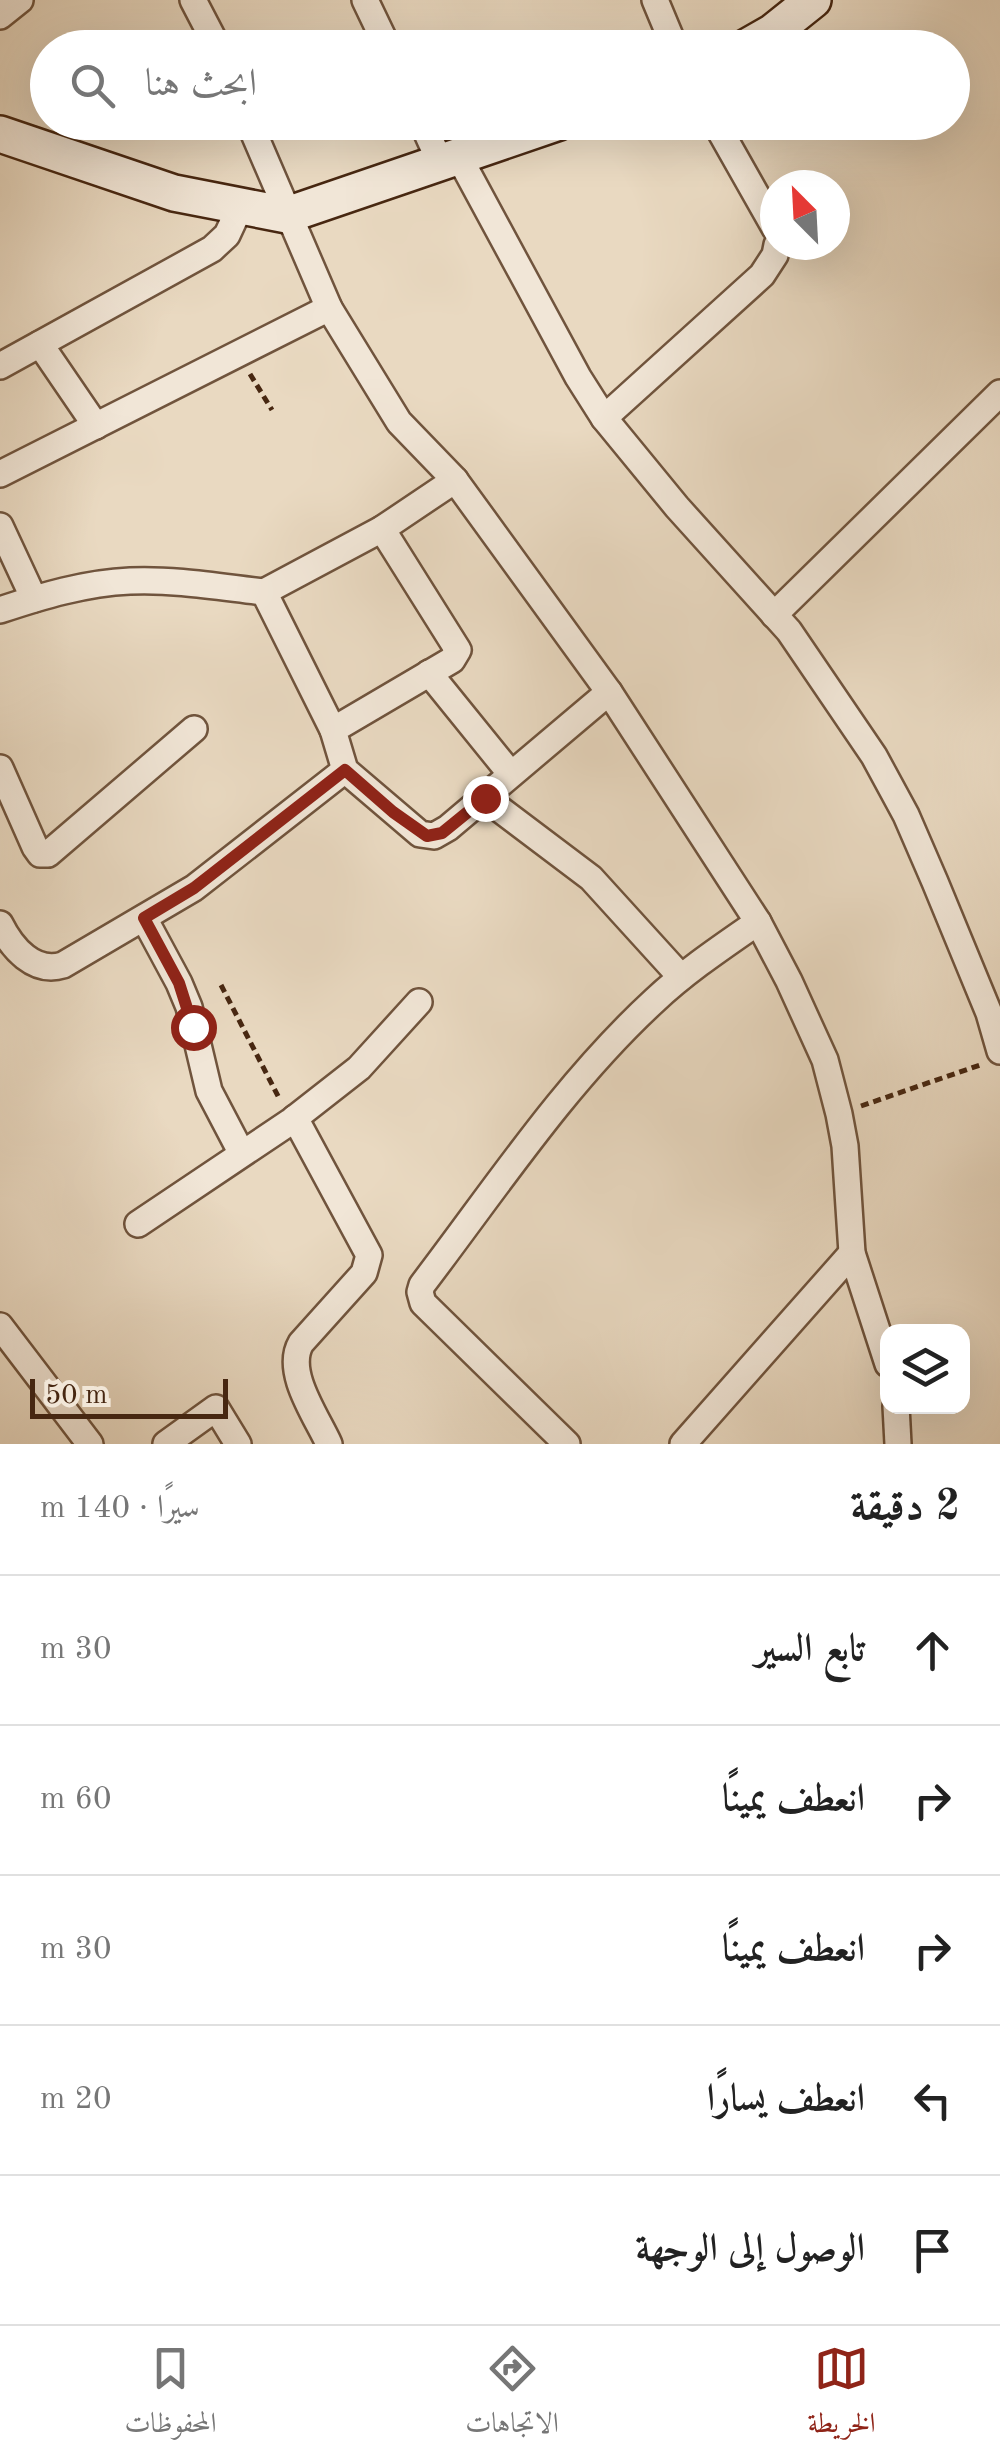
<!DOCTYPE html>
<html lang="ar">
<meta charset="utf-8">
<style>
:root{--surface:#fff;--page:#f2f2f2;--text:#222;--muted:#767676;--line:#e0e0e0;--accent:#8f2418}
body{margin:0;font-family:"Old Standard TT",Amiri,serif;background:var(--page);color:var(--text);direction:rtl}
.controls{position:absolute;right:30px;bottom:30px;display:grid;overflow:hidden;border-radius:20px;box-shadow:0 10px 40px #0002}
.controls button{width:90px;height:90px;display:grid;place-items:center;padding:0;border:0;border-bottom:2px solid var(--line);background:var(--surface);color:var(--text);font:50px sans-serif}
.compass{position:absolute;left:760px;top:170px;width:90px;height:90px;border-radius:50%;background:var(--surface);box-shadow:0 10px 40px #0002;rotate:336deg}
.scale{position:absolute;left:30px;bottom:25px;width:198px;box-sizing:border-box;padding-left:10px;border:5px solid #472711;border-top:0;font-size:28px;line-height:35px;white-space:nowrap;color:#472711;-webkit-text-stroke:8px #f1e6d7;paint-order:stroke}
.stop{position:absolute;width:30px;height:30px;margin:-22px;border:8px solid #8f2418;border-radius:50%;background:#fff}
.stop.end{background:#8f2418;border-color:#fff;box-shadow:0 2px 10px #0008}
.list{margin:0;padding:0;list-style:none}
h2{display:flex;justify-content:space-between;align-items:center;height:130px;margin:0;padding:0 40px;font-size:42px}
h2 small{font-size:32px;font-weight:400;color:var(--muted)}
.list li{display:grid;grid-template-columns:65px 1fr auto;gap:30px;align-items:center;box-sizing:border-box;height:150px;padding:0 40px;border-top:2px solid var(--line)}
.list b{display:block;font-size:38px;white-space:nowrap}
.list em{font-size:32px;font-style:normal;color:var(--muted)}
.icon{flex:none;width:55px;height:55px;fill:none;stroke:currentColor;stroke-width:2;stroke-linecap:round;stroke-linejoin:round}
.map{position:relative;flex:none;width:1000px;height:1444px;overflow:hidden;direction:ltr}
.search{position:absolute;background:var(--surface);box-shadow:0 10px 40px #0002;left:30px;right:30px;top:30px;height:110px;display:flex;align-items:center;gap:25px;box-sizing:border-box;padding:0 35px;border-radius:55px;color:var(--muted);font-size:38px}
.sheet{height:880px;background:var(--surface)}
nav{display:flex;justify-content:space-around;align-items:center;box-sizing:border-box;height:140px;border-top:2px solid var(--line);background:var(--surface);font-size:28px;color:var(--muted)}
nav a{display:grid;justify-items:center;gap:5px}
nav .on{color:var(--accent)}
.map>svg:first-child{display:block}
.lines{fill:none;stroke-linecap:round;stroke-linejoin:round}
.street-casing{stroke:#70543d;stroke-width:30}
.secondary-casing{stroke:#472711;stroke-width:40}
.path{stroke:#472711;stroke-width:5;stroke-dasharray:8 5;stroke-linecap:butt}
.street{stroke:#f1e6d7;stroke-width:25}
.secondary{stroke:#f1e6d7;stroke-width:35}
.route{stroke:#8f2418;stroke-width:12}
</style>
<div class="map">
<svg width="1000" height="1444" viewBox="0 0 1000 1444">
<rect width="100%" height="100%" fill="#e9d9c1"/>
<filter id="stains"><feTurbulence type="fractalNoise" baseFrequency=".002" numOctaves="4"/><feColorMatrix values="0 0 0 0 .2 0 0 0 0 .09 0 0 0 0 .02 0 0 0 .5 -.17"/></filter>
<radialGradient id="worn" r=".72"><stop offset=".6" stop-color="#630" stop-opacity="0"/><stop offset="1" stop-color="#630" stop-opacity=".3"/></radialGradient>
<g class="lines">
<g class="street-casing">
<g id="street">
<path d="M193,0L218,48"/>
<path d="M365,0L388,48"/>
<path d="M655,0L675,48"/>
<path d="M0,16L20,0"/>
<path d="M249,122L329,308L399,422L455,480L382,529L264,592"/>
<path d="M422,122L441,164"/>
<path d="M715,122L775,228"/>
<path d="M459,157L578,377L604,418L677,507L789,631L874,756L906,815L935,882L989,1013L1000,1051"/>
<path d="M40,344L96,426"/>
<path d="M0,366L212,249L227,235L240,207"/>
<path d="M604,418L762,275L775,255L777,245"/>
<path d="M0,474L329,308"/>
<path d="M455,480L609,692L758,922L789,981L825,1060L839,1114L845,1146L852,1253L888,1364"/>
<path d="M0,526L34,599"/>
<path d="M382,529L458,650L452,660L333,730L345,770L420,834L434,836L448,828L609,692"/>
<path d="M0,610C42,596 85,583 130,581C175,579 220,587 264,592L333,730"/>
<path d="M774,615L1000,393"/>
<path d="M429,673L510,773"/>
<path d="M0,768L35,847L40,854H48L194,729"/>
<path d="M485,798L591,878L681,977"/>
<path d="M144,918L179,983L189,1007L209,1091L241,1152"/>
<path d="M0,924C12,948 34,974 63,965L194,888L345,770"/>
<path d="M295,1118L369,1255L364,1273L301,1343C284,1372 317,1417 329,1444"/>
<path d="M138,1224L290,1122L359,1068L419,1002"/>
<path d="M0,1326L90,1444"/>
<path d="M896,1406L898,1444"/>
<path d="M166,1444L216,1408L238,1444"/>
<path d="M567,1444L423,1303L420,1292L422,1285C496,1188 564,1084 654,1001C686,971 722,947 758,922"/>
<path d="M683,1444L852,1253"/>
</g>
</g>
<g class="secondary-casing">
<g id="secondary">
<path d="M745,48L773,32L813,0"/>
<path d="M0,134L174,193L287,215L559,122"/>
</g>
</g>
<g class="path">
<path d="M250,374L272,410"/>
<path d="M221,985L279,1098"/>
<path d="M861,1106L983,1064"/>
</g>
<use href="#street" class="street"/>
<use href="#secondary" class="secondary"/>
</g>
<g class="lines">
<path class="route" d="M193,1027L179,983L144,918L194,888L345,770L393,812L427,836L442,833L485,798"/>
</g>
<rect width="100%" height="100%" filter="url(#stains)"/>
<rect width="100%" height="100%" fill="url(#worn)"/>
</svg>
<div class="controls">
<button><svg class="icon" aria-label="layers" viewBox="0 0 24 24"><path d="M12 4l9 5-9 5-9-5zM3 14l9 5 9-5"/></svg></button>
</div>
<svg class="compass" viewBox="-18 -18 36 36"><path d="M0-13l5 13h-10z" fill="#e53935"/><path d="M0 13l5-13h-10z" fill="#767676"/></svg>
<div class="scale">50 m</div>
<div class="stop" style="left:193px;top:1027px"></div>
<div class="stop end" style="left:485px;top:798px"></div>
<div class="search"><svg class="icon" aria-label="search" viewBox="0 0 24 24"><circle cx="10" cy="10" r="6"/><path d="M15 15l6 6"/></svg>ابحث هنا</div>
</div>
<section class="sheet">
<h2>2 دقيقة<small>سيرًا · 140 m</small></h2>
<ul class="list">
<li><svg class="icon" aria-label="ahead" viewBox="0 0 24 24"><path d="M12 20V5M6 11l6-6 6 6"/></svg><div><b>تابع السير</b></div><em>30 m</em></li>
<li><svg class="icon" aria-label="right" viewBox="0 0 24 24"><path d="M7 20v-9h11M14 6l5 5-5 5"/></svg><div><b>انعطف يمينًا</b></div><em>60 m</em></li>
<li><svg class="icon" aria-label="right" viewBox="0 0 24 24"><path d="M7 20v-9h11M14 6l5 5-5 5"/></svg><div><b>انعطف يمينًا</b></div><em>30 m</em></li>
<li><svg class="icon" aria-label="left" viewBox="0 0 24 24"><path d="M17 20v-9H6M10 6l-5 5 5 5"/></svg><div><b>انعطف يسارًا</b></div><em>20 m</em></li>
<li><svg class="icon" aria-label="arrive" viewBox="0 0 24 24"><path d="M6 21V4h12l-3 4 3 4H6"/></svg><div><b>الوصول إلى الوجهة</b></div></li>
</ul>
</section>
<nav>
<a class="on"><svg class="icon" aria-label="map" viewBox="0 0 24 24"><path d="M3 6l6-2 6 2 6-2v14l-6 2-6-2-6 2zM9 4v14M15 6v14"/></svg>الخريطة</a>
<a><svg class="icon" aria-label="directions" viewBox="0 0 24 24"><path d="M12 3l9 9-9 9-9-9zM9 14v-3h6M13 9l2 2-2 2"/></svg>الاتجاهات</a>
<a><svg class="icon" aria-label="saved" viewBox="0 0 24 24"><path d="M7 4h10v16l-5-4-5 4z"/></svg>المحفوظات</a>
</nav>
